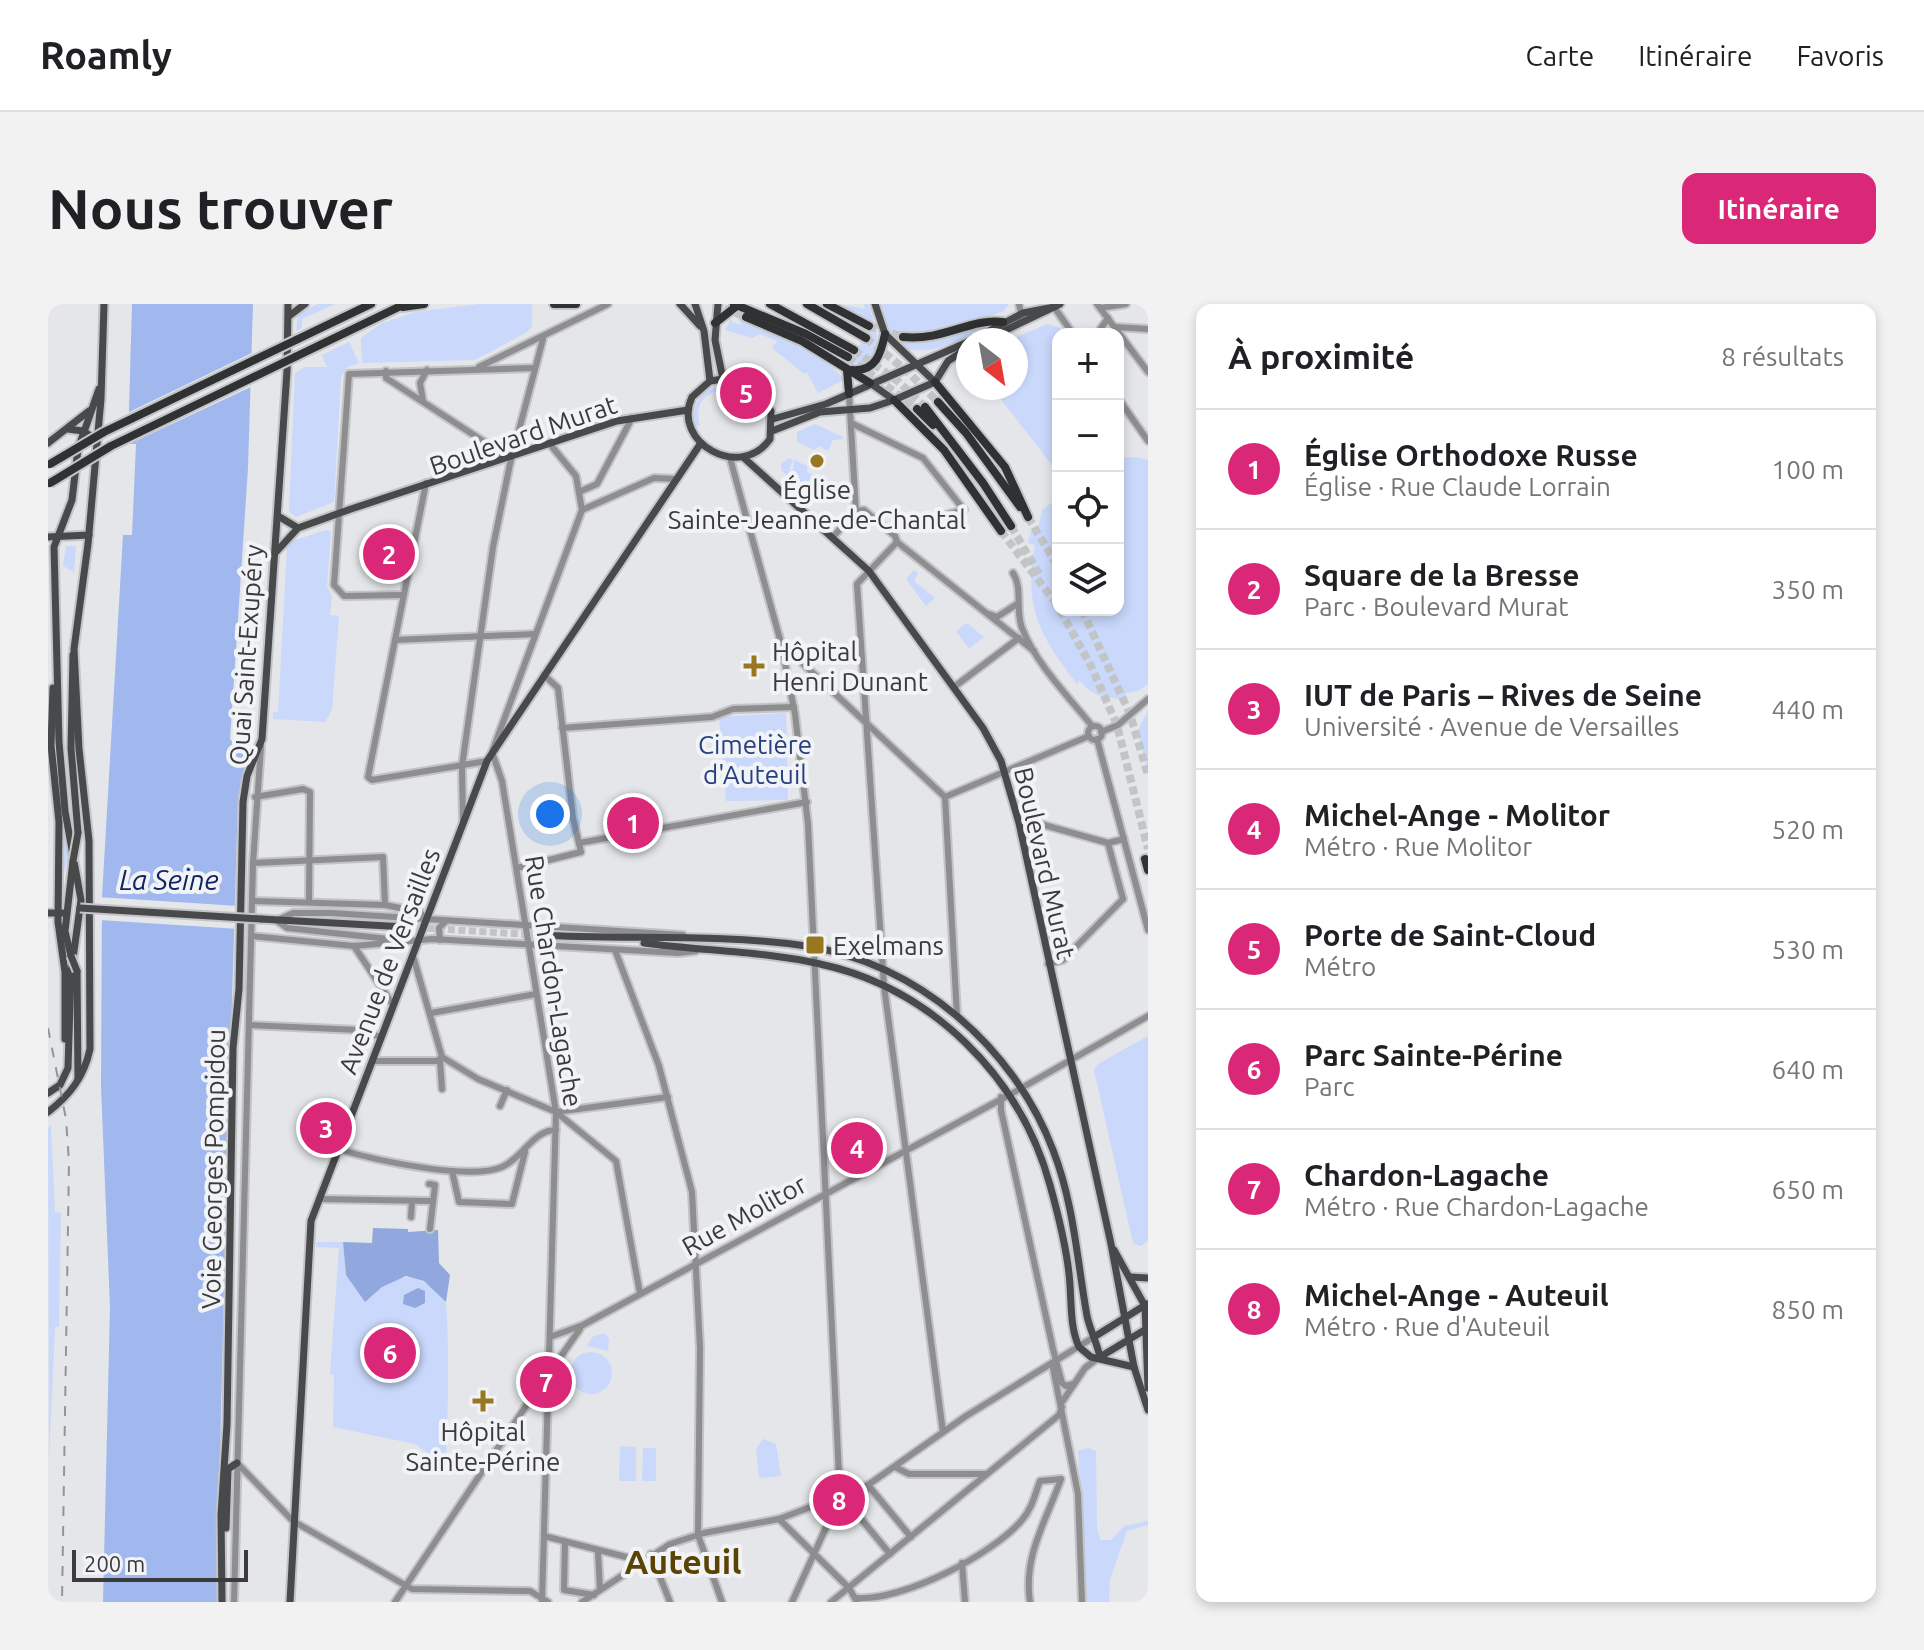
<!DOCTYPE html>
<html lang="fr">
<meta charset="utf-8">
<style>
:root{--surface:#fff;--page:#f2f2f2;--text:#202124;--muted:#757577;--line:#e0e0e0;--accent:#db2777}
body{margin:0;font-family:Ubuntu,sans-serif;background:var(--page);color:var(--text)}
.controls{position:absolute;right:24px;top:24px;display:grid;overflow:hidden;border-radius:16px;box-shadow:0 4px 12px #0003}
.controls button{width:72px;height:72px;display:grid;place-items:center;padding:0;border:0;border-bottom:2px solid var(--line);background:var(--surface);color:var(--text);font:40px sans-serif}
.compass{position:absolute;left:908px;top:24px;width:72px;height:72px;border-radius:50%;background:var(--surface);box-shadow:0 4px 12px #0003;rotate:149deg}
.scale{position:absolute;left:24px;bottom:20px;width:176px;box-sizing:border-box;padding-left:8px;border:4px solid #3b3b3c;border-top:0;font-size:22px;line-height:28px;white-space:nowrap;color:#3b3b3c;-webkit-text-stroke:6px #f1f3f6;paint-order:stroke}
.you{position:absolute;left:502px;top:510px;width:28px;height:28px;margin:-20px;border:6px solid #fff;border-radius:50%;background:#1a73e8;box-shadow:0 0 0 12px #1a73e833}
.badge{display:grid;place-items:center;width:52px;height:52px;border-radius:50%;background:var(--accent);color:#fff;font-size:26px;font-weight:700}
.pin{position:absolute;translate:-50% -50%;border:4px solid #fff;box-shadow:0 2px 8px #0006}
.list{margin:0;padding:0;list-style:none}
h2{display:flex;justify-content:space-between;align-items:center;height:104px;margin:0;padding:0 32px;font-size:34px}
h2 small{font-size:26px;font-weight:400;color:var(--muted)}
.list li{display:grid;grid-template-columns:52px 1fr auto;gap:24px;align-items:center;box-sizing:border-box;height:120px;padding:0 32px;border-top:2px solid var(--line)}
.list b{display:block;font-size:30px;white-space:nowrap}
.list p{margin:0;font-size:26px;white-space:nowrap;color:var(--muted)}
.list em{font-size:26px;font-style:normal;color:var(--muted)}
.icon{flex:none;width:44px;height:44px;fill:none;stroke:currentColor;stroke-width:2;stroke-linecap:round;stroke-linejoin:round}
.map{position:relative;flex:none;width:1100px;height:1298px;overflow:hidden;border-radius:16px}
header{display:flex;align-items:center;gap:48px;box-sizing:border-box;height:112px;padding:0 40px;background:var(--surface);border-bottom:2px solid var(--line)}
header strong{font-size:38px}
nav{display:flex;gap:44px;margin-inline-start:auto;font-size:28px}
.intro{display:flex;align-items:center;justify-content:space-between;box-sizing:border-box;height:192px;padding:0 48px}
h1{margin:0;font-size:56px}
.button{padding:20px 36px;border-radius:16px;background:var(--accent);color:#fff;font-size:28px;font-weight:700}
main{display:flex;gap:48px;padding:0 48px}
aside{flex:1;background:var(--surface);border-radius:16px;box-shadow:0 4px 12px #0003}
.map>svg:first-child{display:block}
.green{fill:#c9d8fb}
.forest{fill:#90a8dd}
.water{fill:#a0b8ee}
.pier{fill:#e4e6e9}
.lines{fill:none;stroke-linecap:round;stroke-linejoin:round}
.major-tunnel{stroke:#c2c4c6;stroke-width:7;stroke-dasharray:7 3.5;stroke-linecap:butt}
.highway-tunnel{stroke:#c2c4c6;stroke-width:8;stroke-dasharray:8 4;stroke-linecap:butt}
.minor-casing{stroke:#c2c4c6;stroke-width:10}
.major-casing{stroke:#c2c4c6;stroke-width:11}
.highway-casing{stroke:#c2c4c6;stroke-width:12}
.minor{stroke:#8e8e90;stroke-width:6}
.major{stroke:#48494b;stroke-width:7}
.highway{stroke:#303133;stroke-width:8}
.rail{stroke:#949597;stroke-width:2;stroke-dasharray:10 10;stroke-linecap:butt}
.major-bridge-casing{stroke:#c2c4c6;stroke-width:11;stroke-linecap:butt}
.highway-bridge-casing{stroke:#c2c4c6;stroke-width:12;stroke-linecap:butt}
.major-bridge{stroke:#48494b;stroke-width:7}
.highway-bridge{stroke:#303133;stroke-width:8}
.poi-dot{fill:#997721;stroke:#f1f3f6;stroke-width:3}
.labels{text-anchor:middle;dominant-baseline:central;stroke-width:8;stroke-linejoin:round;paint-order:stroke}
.street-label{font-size:26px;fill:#3b3b3c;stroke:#f1f3f6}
.poi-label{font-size:26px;fill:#3b3b3c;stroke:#f1f3f6}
.park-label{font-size:26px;fill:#284080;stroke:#f1f3f6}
.water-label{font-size:28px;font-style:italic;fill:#112562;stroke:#f1f3f6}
.district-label{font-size:34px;font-weight:bold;fill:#5a4303;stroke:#f1f3f6}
</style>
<header>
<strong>Roamly</strong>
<nav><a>Carte</a><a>Itinéraire</a><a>Favoris</a></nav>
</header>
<div class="intro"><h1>Nous trouver</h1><a class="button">Itinéraire</a></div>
<main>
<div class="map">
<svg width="1100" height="1298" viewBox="0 0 1100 1298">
<rect width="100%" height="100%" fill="#e4e6e9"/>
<g class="green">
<path d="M270,0H287L254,15V24L248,27L250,10Z"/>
<path d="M431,0H484V22L479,28L427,56L314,59L313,34L334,19L367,8Z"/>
<path d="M792,0L817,5L816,0H820C827,20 838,45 816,60L797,58L821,30L822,16Z"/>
<path d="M833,0H960V1L956,7L868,37L890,36L937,22C916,35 868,61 847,36C839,26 837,12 833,0Z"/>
<path d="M688,8C705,8 792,61 795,76L770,89L759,68L756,70L724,44L729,37L712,30L704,34L677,26L683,14L684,18L693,21Z"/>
<path d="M999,20L1012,24L1016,30H1010V156L1004,161L944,84H968V36H962Z"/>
<path d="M301,38L311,59L299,63L293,73L286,198L248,213L241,208L247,69L257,63H279L274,51Z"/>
<path d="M677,81V85C656,89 646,100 652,121L648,123C641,100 654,83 677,81Z"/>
<path d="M767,120L795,133V135L785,136L780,147L771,142L766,146L749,138V128Z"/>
<path d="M1087,153L1100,156V380L1090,387L1078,389V395C1058,394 1045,393 1031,376L1029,380C990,329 976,304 987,241L980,239L983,227L989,228L994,206L1010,194V306H1070L1071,154Z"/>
<path d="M741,154L745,156L741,166L745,165L746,156L759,162V168L780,177L774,190L763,181L757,187L733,166V160Z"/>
<path d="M278,226L283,228L279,282L284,293L282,311L291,312L284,406L277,418L225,415V408H230L239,244L244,237Z"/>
<path d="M331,237L357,243L354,258L328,253L323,246L324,241Z"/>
<path d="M18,242H28L26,268L15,262Z"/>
<path d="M866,266L870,269L866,277L887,294L878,302L858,275Z"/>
<path d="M919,319L936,333L921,345L908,327Z"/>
<path d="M1100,406V469L1089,428Z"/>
<path d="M738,409L740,496L678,497L671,413Z"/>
<path d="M14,515L17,516L22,548L13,578Z"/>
<path d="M1100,732V937L1092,942L1085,939L1046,766L1050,760Z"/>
<path d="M3,821L7,908L13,909L11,1023H7L1,1156L0,824Z"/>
<path d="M269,938H295L298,971L329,987C349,972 363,968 384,983C389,986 394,990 397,996C402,1007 400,1151 397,1162L367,1140L285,1123L286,1071L282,1070L291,944L268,943Z"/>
<path d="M556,1029L561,1035L560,1047L539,1042L544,1033Z"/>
<circle cx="543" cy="1069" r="21"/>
<path d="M715,1135L728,1140L733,1172L711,1174L708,1145Z"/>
<path d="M572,1142L588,1143V1177H571Z"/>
<path d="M595,1144H608V1177H594Z"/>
<path d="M1040,1144L1048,1147L1049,1225L1053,1236H1063L1076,1222L1100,1217V1221L1079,1227L1062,1275L1061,1298H1039L1030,1147Z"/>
</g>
<g class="forest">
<path d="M325,924L360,925V928L390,926L391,959L402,971L398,998L376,977L358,972L334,983L317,998L298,971L295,938L324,939Z"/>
<path d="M370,984L377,987V999L367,1004L355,1000L356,991Z"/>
</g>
<path class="water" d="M84,0H205L200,164L182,435L199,455L190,493C182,763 174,1029 169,1298H55L62,1003L53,782L54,593L75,231H84L88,140H80Z"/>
<g class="pier">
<path d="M208,47L207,81L77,142V110Z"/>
<path d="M50,593L191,602V625L51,616Z"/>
</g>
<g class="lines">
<path class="major-tunnel" d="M358,623L490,631"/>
<g class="highway-tunnel">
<path d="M665,0L698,13"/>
<path d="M821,22L855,33"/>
<path d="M818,34L860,68L890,98"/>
<path d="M806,46L851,78L877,103"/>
<path d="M800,53L869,105"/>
<path d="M980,213L1010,263"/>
<path d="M963,222L991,270"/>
<path d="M953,227L1010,302"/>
<path d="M1012,306L1043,362L1069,421L1100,545"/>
<path d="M1034,306L1082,410L1100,471"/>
</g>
<g class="minor-casing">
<g id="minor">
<path d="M1049,0L1100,68"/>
<path d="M1006,3L1025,30"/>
<path d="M1052,4L1078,0"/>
<path d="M968,21L974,13L971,0"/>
<path d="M1067,23L1100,25"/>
<path d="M1049,30L1060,14"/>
<path d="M431,63L560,0"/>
<path d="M338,67V74L452,148L456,154"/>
<path d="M801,90L808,207"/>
<path d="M1070,94L1100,137"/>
<path d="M375,97L372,79L379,66"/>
<path d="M803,119L875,154L916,206L840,226"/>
<path d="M501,139L528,172L534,206"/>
<path d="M682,154L733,339L747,410L760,520L792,1193L744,1298"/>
<path d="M378,179L320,473L324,476L439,457"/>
<path d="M531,188L549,180L584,114"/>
<path d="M534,206L606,174L627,175"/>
<path d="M785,233L808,207L816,206L847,232L849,238L986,347"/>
<path d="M849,238L809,280L836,682L895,1128"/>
<path d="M965,269C975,284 967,306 974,324C988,360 1020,392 1044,422"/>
<path d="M356,291L296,292L286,281L301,70L487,64"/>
<path d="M941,310L949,313L969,300"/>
<path d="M347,336L487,330"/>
<path d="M733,339L897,493L1041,432"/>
<path d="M906,383L971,334"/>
<circle cx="1047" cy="429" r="7"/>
<path d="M514,424L664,413L685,405L746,403"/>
<path d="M1053,428L1070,421L1100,395"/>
<path d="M1049,435L1100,626"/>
<path d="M207,493L255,485L262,488L261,597"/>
<path d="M897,493L909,712"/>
<path d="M415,518L414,462L445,243L462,160L495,35"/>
<path d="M971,519L982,517L1060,539L1076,535"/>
<path d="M531,539L759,498"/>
<path d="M1060,539L1075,595"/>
<path d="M205,559L335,553L337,601"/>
<path d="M469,564L533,548L525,514L510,384L496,371"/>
<path d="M205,597L337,601L372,608L377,615"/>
<path d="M232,615L245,609H283L635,631"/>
<path d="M228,616L239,624L341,635"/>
<path d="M204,632L306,642L384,635L630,649L648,647"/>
<path d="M392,636L391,624L398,617"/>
<path d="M306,642L345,701"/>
<path d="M567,646L611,762L644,888L652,1044L650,1231L674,1298"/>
<path d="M365,652L394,753L430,775L508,808L568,857L592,990"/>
<path d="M1000,660L1015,656L1075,595"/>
<path d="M383,709L488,690"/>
<path d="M201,721L310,726L333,733"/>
<path d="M392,756L394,785"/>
<path d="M324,757H389L394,753"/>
<path d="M953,793V806L1005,1045L1014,1079L1018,1082L1025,1080"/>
<path d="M452,802L459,786"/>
<path d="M508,808L620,793"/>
<path d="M290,845C326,856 421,877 454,863C475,854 485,826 508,826"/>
<path d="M404,867L411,898L464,900L477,848"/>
<path d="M381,880L387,881L382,925"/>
<path d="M271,895L382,897"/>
<path d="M363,913L364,897"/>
<path d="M502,1033L535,1021L963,790L1100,712"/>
<path d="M1004,1059L1030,1190L1034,1298"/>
<path d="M502,1068L532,1025"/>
<path d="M1014,1098L1037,1064L1050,1054"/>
<path d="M479,1101L501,1093"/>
<path d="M189,1159L245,1217L364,1285L482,1287L500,1298"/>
<path d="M849,1164L861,1170H938"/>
<path d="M801,1200L842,1250"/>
<path d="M787,1212L818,1187L820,1181L863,1233"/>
<path d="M731,1215L801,1284L809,1298"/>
<path d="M496,1232L582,1254L589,1260"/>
<path d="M517,1238L516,1286L546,1291"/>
<path d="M550,1248L552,1286"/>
<path d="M603,1250L622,1298"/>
<path d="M914,1259L917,1298"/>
<path d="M809,1294C855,1297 944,1251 974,1216C984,1205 987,1190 992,1177L1013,1175C998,1217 975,1252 982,1298"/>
<path d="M186,1298L205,559L213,442"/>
<path d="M347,1298L478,1102L499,1064"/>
<path d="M494,1298L508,808L454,477L444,448L534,206"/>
<path d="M534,1298L622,1240L656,1229L731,1215L820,1181L918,1112L1046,1033"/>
<path d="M783,1298L1011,1111L1014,1103"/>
</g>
</g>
<g class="major-casing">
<g id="major">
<path d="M632,0L652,22"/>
<path d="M647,0L656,27L662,77"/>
<path d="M670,0L667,36L675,75"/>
<path d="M827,0L837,30L887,78"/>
<path d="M241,12L257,0"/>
<path d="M924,36L975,9L1006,3"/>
<path d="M937,36L1012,0"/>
<path d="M675,75L707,88L723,107L722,135C693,177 623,139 644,93L662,77Z"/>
<path d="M822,79L846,96"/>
<path d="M725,115L778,100L920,38"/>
<path d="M20,125L35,127L47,135"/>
<path d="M724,127L772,108L822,104L846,96L887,78L900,57L920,44"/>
<path d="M0,139L41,107"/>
<path d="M696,154L821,267L935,424L953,457L971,519L1063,940L1086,1063L1100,1106"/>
<path d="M230,212L250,224"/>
<path d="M0,233L41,231"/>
<path d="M228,248L250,224L303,205L569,117L640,106"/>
<path d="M25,351L23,444L30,529"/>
<path d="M5,384L3,441L11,518L10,618L17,668V735"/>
<path d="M0,609H15"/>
<path d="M213,615L358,623"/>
<path d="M490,631C579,636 670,629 758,642C868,658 966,743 1005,846C1026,900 1029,956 1039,1012C1042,1026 1049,1039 1052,1053"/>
<path d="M596,639C654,647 715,647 772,660C883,684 972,772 1002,881C1010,910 1018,940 1021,970C1024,993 1021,1022 1031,1043L1043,1053L1086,1063"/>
<path d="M23,652L17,627L25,557"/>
<path d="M29,667L30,775"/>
<path d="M0,789L12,781L20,764L23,669L33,596L17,507L11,438L6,243L24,196L30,145L51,85"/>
<path d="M0,808C22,791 36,773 42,745L41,537L31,445L26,345L40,240L53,95L56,0"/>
<path d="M1066,946L1097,1002L1100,1084"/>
<path d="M1082,973L1100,974"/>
<path d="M1046,1033L1099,1000"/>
<path d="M1052,1053L1100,1024"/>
<path d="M178,1224L180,1165L189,1159"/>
<path d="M174,1298L173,1211L179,1120L185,744L191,685L195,498L199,472L214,435L239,67L240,0"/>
<path d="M242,1298L263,917L439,457L653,139"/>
</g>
</g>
<g class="highway-casing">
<g id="highway">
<path d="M506,0H528"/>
<path d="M686,0L758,30L800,53"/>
<path d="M722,0L806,46"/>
<path d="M759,0L818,34"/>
<path d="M779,0L821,22"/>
<path d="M355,3L376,0"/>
<path d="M698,13L754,37L822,79"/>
<path d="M667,19L690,1"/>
<path d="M855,33C897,37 921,14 955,18"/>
<path d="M248,36L323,0"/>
<path d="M247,53L357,0"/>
<path d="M799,66L801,90"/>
<path d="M804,66C828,68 833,49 837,30"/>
<path d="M887,78L957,163L980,213"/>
<path d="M846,96L896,146L953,227"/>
<path d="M890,98L918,129L972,203"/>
<path d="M877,103L935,179L963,222"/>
<path d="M869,105L885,121"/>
<path d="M1097,555L1100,566"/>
</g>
</g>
<use href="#minor" class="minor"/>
<use href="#major" class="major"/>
<use href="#highway" class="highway"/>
<path class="rail" d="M0,724L18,815L21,858L14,1298"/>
<g class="major-bridge-casing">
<g id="major-bridge">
<path d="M25,557L30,529"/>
<path d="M32,604L213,615"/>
<path d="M23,652L29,667"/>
</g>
</g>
<g class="highway-bridge-casing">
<g id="highway-bridge">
<path d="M2,160L56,128L248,36"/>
<path d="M2,179L63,142L247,53"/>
</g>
</g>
<use href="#major-bridge" class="major-bridge"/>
<use href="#highway-bridge" class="highway-bridge"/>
</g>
<g class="poi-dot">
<circle cx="769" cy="157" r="8"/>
<path d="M702 350h8v8h8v8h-8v8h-8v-8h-8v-8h8z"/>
<rect x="757" y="631" width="20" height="20" rx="4"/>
<path d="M431 1085h8v8h8v8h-8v8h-8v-8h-8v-8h8z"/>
</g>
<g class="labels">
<g class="street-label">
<text transform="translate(475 131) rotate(-19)">Boulevard Murat</text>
<text transform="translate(198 351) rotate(-86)">Quai Saint-Exupéry</text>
<text transform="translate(997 559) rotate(77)">Boulevard Murat</text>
<text transform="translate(341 657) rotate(-69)">Avenue de Versailles</text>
<text transform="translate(506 677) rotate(81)">Rue Chardon-Lagache</text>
<text transform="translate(165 865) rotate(-89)">Voie Georges Pompidou</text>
<text transform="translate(696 911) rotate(-29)">Rue Molitor</text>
</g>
<g class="poi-label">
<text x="769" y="185">Église<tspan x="769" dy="30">Sainte-Jeanne-de-Chantal</tspan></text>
<text x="724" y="347" text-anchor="start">Hôpital<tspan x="724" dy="30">Henri Dunant</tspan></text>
<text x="785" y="641" text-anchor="start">Exelmans</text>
<text x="435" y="1127">Hôpital<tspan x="435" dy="30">Sainte-Périne</tspan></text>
</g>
<g class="park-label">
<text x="707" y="440">Cimetière<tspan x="707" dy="30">d'Auteuil</tspan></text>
</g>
<g class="water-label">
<text x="121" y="575">La Seine</text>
</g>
<g class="district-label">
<text x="635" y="1257">Auteuil</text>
</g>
</g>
</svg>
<div class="controls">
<button>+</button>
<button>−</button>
<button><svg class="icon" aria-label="locate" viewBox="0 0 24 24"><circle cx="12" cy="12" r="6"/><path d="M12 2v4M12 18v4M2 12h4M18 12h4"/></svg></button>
<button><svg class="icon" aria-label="layers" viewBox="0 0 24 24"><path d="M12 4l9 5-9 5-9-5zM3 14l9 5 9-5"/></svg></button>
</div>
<svg class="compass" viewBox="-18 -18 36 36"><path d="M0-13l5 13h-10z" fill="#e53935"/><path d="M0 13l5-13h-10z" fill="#757577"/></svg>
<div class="scale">200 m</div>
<div class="you"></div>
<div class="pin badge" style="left:585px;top:519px">1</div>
<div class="pin badge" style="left:341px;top:250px">2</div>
<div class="pin badge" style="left:278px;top:824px">3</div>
<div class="pin badge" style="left:809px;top:844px">4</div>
<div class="pin badge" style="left:698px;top:89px">5</div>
<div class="pin badge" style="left:342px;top:1049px">6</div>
<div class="pin badge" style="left:498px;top:1078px">7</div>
<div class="pin badge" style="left:791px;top:1196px">8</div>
</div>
<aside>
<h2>À proximité<small>8 résultats</small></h2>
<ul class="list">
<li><span class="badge">1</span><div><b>Église Orthodoxe Russe</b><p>Église · Rue Claude Lorrain</p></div><em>100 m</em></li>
<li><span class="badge">2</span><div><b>Square de la Bresse</b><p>Parc · Boulevard Murat</p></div><em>350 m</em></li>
<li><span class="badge">3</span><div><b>IUT de Paris – Rives de Seine</b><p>Université · Avenue de Versailles</p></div><em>440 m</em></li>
<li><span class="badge">4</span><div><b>Michel-Ange - Molitor</b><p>Métro · Rue Molitor</p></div><em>520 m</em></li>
<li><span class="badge">5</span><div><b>Porte de Saint-Cloud</b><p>Métro</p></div><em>530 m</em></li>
<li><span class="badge">6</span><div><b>Parc Sainte-Périne</b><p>Parc</p></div><em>640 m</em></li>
<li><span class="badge">7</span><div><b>Chardon-Lagache</b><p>Métro · Rue Chardon-Lagache</p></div><em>650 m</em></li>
<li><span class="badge">8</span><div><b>Michel-Ange - Auteuil</b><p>Métro · Rue d'Auteuil</p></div><em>850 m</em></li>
</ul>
</aside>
</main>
